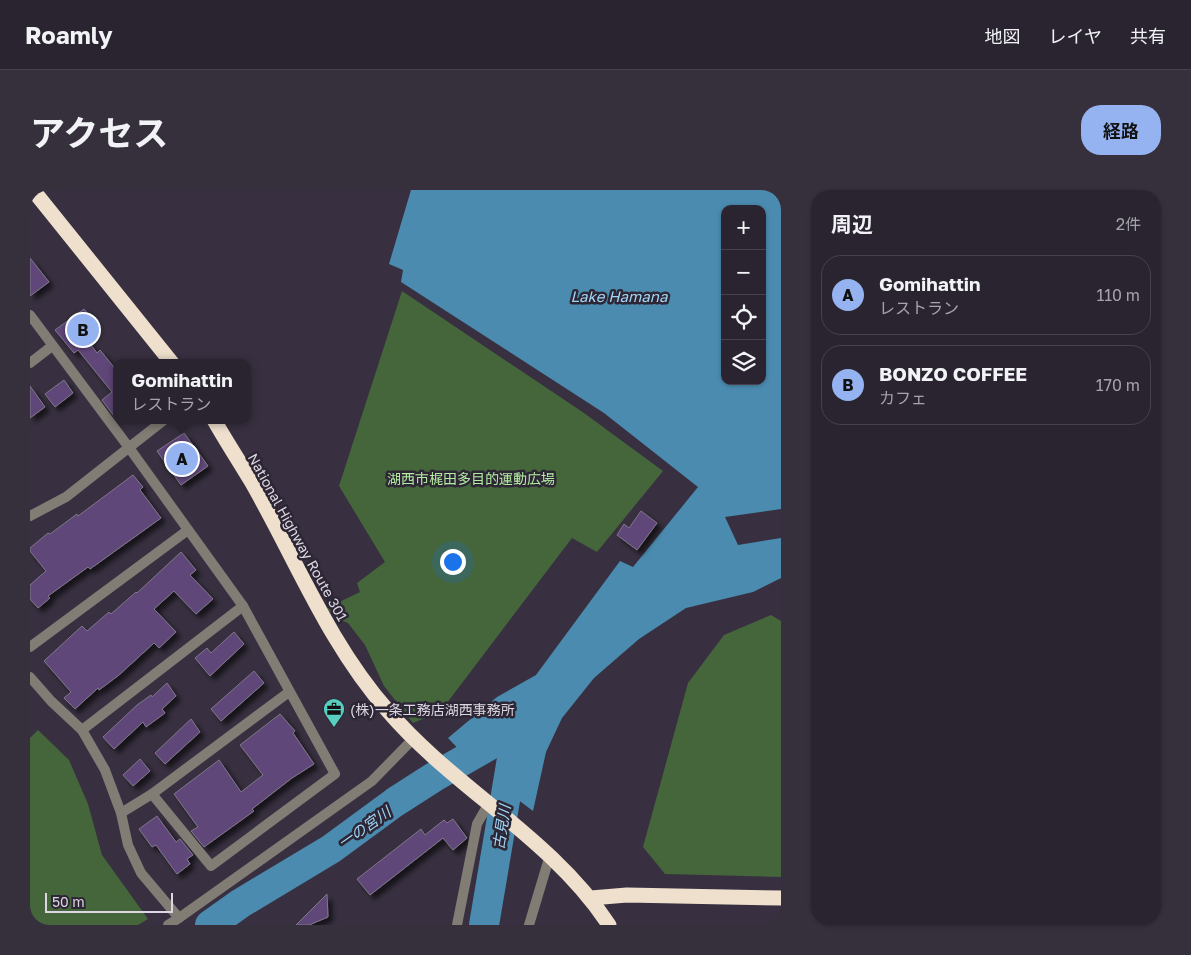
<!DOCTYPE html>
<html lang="ja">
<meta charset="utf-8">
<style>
:root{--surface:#2a2430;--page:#36303c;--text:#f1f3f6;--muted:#a5a4ab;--line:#46414c;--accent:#95b2f1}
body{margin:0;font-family:"Golos Text","Noto Sans JP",sans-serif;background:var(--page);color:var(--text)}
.controls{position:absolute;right:15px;top:15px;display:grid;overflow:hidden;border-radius:10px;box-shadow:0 1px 4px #0004}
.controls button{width:45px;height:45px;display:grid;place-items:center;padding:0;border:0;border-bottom:1px solid var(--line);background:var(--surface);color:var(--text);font:25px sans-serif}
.scale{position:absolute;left:15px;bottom:12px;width:128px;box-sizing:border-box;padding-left:5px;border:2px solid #dcd7e2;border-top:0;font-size:14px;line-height:18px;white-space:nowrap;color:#dcd7e2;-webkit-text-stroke:4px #2d2635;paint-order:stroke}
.you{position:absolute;left:422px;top:371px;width:18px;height:18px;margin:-12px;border:4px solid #fff;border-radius:50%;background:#1a73e8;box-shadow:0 0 0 8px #1a73e833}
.badge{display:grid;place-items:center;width:32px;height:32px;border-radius:50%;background:var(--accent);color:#111;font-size:16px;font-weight:700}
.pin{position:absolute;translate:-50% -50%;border:2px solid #fff;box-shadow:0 1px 5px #0006}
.popup{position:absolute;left:83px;top:169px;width:138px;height:65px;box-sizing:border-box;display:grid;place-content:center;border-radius:10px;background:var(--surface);filter:drop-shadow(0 1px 4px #0005);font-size:16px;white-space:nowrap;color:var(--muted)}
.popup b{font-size:19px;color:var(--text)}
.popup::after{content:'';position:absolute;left:50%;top:100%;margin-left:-10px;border:10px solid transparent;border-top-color:var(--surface)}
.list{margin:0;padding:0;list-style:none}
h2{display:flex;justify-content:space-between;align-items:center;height:65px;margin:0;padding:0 20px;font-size:21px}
h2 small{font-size:16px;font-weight:400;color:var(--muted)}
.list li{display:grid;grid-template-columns:32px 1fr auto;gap:15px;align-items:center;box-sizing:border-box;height:80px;margin:0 10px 10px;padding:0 10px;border:1px solid var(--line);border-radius:20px}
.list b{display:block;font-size:19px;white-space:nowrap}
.list p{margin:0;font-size:16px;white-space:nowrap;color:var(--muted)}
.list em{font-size:16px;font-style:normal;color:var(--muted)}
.icon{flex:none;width:28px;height:28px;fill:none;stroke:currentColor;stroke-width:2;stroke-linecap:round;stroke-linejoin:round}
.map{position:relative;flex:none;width:751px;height:735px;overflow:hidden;border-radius:20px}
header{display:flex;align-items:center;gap:30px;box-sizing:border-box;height:70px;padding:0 25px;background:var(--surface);border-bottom:1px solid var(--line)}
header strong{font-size:24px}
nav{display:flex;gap:28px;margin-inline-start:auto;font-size:18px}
.intro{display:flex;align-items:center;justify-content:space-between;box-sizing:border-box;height:120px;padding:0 30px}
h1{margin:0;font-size:35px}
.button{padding:12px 22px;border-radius:20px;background:var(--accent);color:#111;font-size:18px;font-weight:700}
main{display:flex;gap:30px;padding:0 30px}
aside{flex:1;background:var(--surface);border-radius:20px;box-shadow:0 1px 4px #0004}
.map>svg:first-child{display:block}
.green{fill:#45653b}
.water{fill:#4b8baf;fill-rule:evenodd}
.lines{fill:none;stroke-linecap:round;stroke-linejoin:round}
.river{stroke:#4b8baf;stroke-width:30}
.building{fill:#604679;stroke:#80778a;filter:url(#shadow)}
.street{stroke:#817c74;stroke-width:10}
.highway{stroke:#eee0cd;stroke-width:15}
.labels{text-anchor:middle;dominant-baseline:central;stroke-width:5;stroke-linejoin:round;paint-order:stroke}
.park-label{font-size:14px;fill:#b3eca1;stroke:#2d2635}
.street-label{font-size:14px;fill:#dcd7e2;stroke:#2d2635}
.poi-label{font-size:14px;fill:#dcd7e2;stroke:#2d2635;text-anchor:start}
.water-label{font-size:15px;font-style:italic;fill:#a2d6f6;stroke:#2d2635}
</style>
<header>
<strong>Roamly</strong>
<nav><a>地図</a><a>レイヤ</a><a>共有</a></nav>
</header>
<div class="intro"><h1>アクセス</h1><a class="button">経路</a></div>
<main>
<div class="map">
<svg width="751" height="735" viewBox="0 0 751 735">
<defs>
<filter id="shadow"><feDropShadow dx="4.5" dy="4.5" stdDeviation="2.5" flood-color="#0009"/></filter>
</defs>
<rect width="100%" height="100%" fill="#383040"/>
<g class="green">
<path d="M372,101L554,223L633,281L567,362L542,348L410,522L383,533L354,496L335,455L318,433L304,427L297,418L330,402L327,393L355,372L309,296Z"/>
<path d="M741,425L751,431V687L635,684L613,657L658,493L694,445Z"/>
<path d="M8,540L39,570L58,614L72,665L118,729L108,735H0V548Z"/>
</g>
<path class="water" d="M381,0H751V319L695,327L708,355L751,348V388L723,402L656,418L609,449L564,488L532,528L516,562L503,621L479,603C482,586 490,569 478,555L440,571L418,548L467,507L506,485L590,371L603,377L668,297L574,223L371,92L373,80L359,74ZM695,19H732V191H695Z"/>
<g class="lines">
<g class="river">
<path d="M180,735L211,713L301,659L365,612L404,587L472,548"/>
<path d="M454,735L487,539"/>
</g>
</g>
<g class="building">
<path d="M0,68L19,92L0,106Z"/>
<path d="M54,119L63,130L50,140L67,163L70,160L87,181V230L72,210L82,202L48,160L44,163L25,140Z"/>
<path d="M34,190L43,203L25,217L15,204Z"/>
<path d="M0,196L15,217L0,228Z"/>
<path d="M154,243L178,276L151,295L127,261Z"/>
<path d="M103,285L113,297L110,300L131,328L60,379L58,377L18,406L20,408L8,418L0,409V395L16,381L0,361V358L18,343L20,344L47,324L48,326Z"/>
<path d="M611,321L627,333L607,360L587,345L594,334L599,338Z"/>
<path d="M151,362L166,380L160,385L183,409L166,424L144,401L124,419L146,442L129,458L124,453L89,485L69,500L68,498L45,519L34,508L41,502L14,471L52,436L57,441L79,422L81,424L106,402L107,403Z"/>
<path d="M204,442L214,454L180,486L165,468L177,458L181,463Z"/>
<path d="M224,481L234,493L191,531L181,519Z"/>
<path d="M137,493L146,506L132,519L135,523L116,537L113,532L84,559L73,547L107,515L121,505L122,507Z"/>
<path d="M250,524L265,541L263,543L284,574L262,588L222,619L224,621L174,657L161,641L168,637L144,604L189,570L211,602L233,585L210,555Z"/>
<path d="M161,529L170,542L135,574L125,563Z"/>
<path d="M110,569L120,581L103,596L93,585Z"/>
<path d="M127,626L146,652L150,649L163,665L157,669L160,674L147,684L126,655L122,657L109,639Z"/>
<path d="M423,629L437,648L423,660L413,648L340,705L327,689L391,639L395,645L414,630L417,633Z"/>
<path d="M297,704L298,727L279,735H266Z"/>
</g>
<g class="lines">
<g class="street">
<path d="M0,125L100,259L213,416L305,584L181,676L122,604"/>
<path d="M0,173L22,156"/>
<path d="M0,326L36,307L134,230"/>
<path d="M0,457L158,340"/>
<path d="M0,487L21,511L52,540L75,580L91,623L98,655L111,683L149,728L138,735"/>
<path d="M52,540L213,416"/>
<path d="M91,623L122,604L259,502"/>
<path d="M149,728L342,591L384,548"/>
<path d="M427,735L447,634L459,613"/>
<path d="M499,735L520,665"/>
</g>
<g class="highway">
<path d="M3,0L142,173"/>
<path d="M184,230C196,251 209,271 221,291C266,369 298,453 358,521C425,599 522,648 579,735"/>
<path d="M561,708L597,705L751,708"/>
</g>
</g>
<defs>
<g id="office-pin" transform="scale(1.125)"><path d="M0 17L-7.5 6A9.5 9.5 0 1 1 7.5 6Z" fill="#58cec1" stroke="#2d2635"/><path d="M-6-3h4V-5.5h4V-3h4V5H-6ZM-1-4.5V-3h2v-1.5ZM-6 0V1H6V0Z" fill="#111"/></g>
</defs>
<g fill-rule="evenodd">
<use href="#office-pin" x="304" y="519"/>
</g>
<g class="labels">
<g class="park-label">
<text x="441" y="288">湖西市梶田多目的運動広場</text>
</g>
<g class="street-label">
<text transform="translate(268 347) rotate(61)">National Highway Route 301</text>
</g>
<g class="poi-label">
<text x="320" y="519">(株)一条工務店湖西事務所</text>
</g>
<g class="water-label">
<text x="589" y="106">Lake Hamana</text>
<text transform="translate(334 637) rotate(-35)">一の宮川</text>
<text transform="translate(471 637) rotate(-81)">古見川</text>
</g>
</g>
</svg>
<div class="controls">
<button>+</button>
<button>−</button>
<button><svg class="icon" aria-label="locate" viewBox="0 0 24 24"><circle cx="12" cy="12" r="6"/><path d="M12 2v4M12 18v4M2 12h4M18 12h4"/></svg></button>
<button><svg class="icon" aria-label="layers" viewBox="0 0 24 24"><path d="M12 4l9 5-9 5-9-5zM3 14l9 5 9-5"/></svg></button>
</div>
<div class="scale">50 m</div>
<div class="you"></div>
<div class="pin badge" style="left:152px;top:269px">A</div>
<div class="popup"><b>Gomihattin</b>レストラン</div>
<div class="pin badge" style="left:53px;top:140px">B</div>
</div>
<aside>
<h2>周辺<small>2件</small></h2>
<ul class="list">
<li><span class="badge">A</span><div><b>Gomihattin</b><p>レストラン</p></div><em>110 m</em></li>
<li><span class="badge">B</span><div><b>BONZO COFFEE</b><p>カフェ</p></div><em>170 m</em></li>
</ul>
</aside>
</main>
